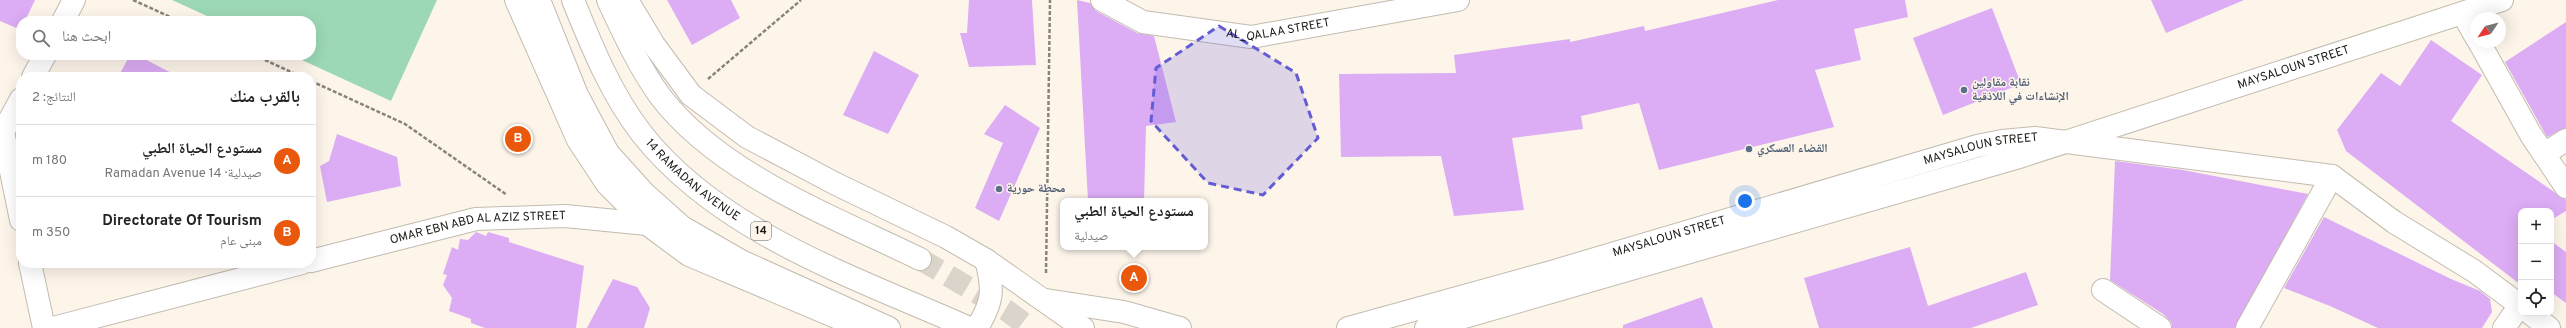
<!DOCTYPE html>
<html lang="ar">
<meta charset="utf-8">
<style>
:root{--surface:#fff;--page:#f6f6f6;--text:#222;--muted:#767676;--line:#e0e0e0;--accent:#ea580c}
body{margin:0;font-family:Overpass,"Noto Naskh Arabic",sans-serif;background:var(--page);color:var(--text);direction:rtl}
.controls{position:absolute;right:12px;bottom:12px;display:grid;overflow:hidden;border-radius:8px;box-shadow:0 4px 16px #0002}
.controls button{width:36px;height:36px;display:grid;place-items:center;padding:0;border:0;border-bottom:1px solid var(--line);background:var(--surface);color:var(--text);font:20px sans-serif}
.compass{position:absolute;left:2470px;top:12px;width:36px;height:36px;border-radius:50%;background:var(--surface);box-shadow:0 4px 16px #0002;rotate:235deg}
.you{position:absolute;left:1745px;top:201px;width:14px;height:14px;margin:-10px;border:3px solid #fff;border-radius:50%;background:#1a73e8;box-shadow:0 0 0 6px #1a73e833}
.badge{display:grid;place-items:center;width:26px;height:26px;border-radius:50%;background:var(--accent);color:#fff;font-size:13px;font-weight:700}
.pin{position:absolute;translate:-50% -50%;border:2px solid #fff;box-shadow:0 1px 4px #0006}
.popup{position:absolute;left:1060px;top:198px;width:148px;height:52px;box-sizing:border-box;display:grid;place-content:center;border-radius:8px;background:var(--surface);filter:drop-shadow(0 1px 3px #0005);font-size:13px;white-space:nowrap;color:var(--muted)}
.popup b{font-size:15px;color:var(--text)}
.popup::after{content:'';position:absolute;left:50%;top:100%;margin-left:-8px;border:8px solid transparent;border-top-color:var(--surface)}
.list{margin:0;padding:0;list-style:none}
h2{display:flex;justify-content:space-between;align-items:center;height:52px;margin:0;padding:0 16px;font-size:17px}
h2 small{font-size:13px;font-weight:400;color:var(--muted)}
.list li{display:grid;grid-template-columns:26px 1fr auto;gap:12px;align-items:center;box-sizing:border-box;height:72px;padding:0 16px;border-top:1px solid var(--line)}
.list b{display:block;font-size:15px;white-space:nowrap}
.list p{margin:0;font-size:13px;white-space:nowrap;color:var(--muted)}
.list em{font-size:13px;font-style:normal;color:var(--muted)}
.icon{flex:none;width:22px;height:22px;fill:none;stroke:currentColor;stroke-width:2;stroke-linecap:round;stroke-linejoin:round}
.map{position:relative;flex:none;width:2566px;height:328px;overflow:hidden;direction:ltr}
.search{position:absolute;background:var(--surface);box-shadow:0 4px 16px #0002;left:16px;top:16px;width:300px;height:44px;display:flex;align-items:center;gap:10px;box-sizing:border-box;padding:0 14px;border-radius:16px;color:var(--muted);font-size:15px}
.panel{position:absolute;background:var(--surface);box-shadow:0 4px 16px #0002;left:16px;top:72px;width:300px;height:196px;border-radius:16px;direction:rtl}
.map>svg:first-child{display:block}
.green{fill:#9cd8b5}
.building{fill:#dcacf4}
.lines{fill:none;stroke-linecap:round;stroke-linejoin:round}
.primary-tunnel{stroke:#dbd4ca;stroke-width:22;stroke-dasharray:22 11;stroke-linecap:butt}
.street-casing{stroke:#c2bbb0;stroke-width:24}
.secondary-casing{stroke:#c2bbb0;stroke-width:24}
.primary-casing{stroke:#c2bbb0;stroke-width:24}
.path{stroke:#88837c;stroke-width:2.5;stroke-dasharray:4 2;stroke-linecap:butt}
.street{stroke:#fff;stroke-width:22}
.secondary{stroke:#fff;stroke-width:22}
.primary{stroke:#fff;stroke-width:22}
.marked{fill:#645cd5;fill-opacity:0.2;stroke:#645cd5;stroke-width:3;stroke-dasharray:8 5;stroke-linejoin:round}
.service-dot{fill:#5c6f8a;stroke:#fdf5ea;stroke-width:1.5}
.labels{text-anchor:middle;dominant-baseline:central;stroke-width:3;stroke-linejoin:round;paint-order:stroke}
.shield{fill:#fdf5ea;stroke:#605b55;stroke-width:1}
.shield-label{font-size:11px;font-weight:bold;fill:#1c1915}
.street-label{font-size:12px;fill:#1c1915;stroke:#fdf5ea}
.service-label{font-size:12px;font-weight:bold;fill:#4e5e75;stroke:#fdf5ea;text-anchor:start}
</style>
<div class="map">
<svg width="2566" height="328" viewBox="0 0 2566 328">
<rect width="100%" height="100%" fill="#fdf5ea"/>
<path class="green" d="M172,0H437L391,101L291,55H311V21H218Z"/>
<g class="building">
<path d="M0,0H35L25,21H21V30L0,21Z"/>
<path d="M667,0H731L740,18L692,45Z"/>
<path d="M969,0H1032L1036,65L969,67L960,33H967Z"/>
<path d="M1077,0L1090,3L1096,11L1137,33L1154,36L1176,122L1146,126L1144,201H1088Z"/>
<path d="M1778,0H1905L1908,17L1854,29L1861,60L1815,70L1834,127L1659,170L1639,103L1581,116L1583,129L1512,138L1524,210L1454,216L1441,156L1341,157L1339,74L1456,73L1454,55L1570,39V42L1644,26L1645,31Z"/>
<path d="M2151,0H2244L2166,33Z"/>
<path d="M1992,8L2021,84L1943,115L1913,38Z"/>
<path d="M2566,22V128L2547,137L2505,62Z"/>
<path d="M2431,40L2482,75L2451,121L2566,200V211L2551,220V211H2521V285L2346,151L2337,130L2381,73L2400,86Z"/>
<path d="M874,51L919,75L888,134L843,115Z"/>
<path d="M130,55H137L179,77H118Z"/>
<path d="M1005,105L1040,128L999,221L975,208L1003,143L984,134Z"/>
<path d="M337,134L397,157L401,186L327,202L320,166L329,161Z"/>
<path d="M2115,161L2183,170L2308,194L2235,328H2172L2171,322L2163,314L2110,280Z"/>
<path d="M2324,217L2451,279L2480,291L2490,299L2492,312L2482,328H2378L2330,306L2284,288Z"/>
<path d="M476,232L486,236L488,232L509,238V242L584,266L576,328H485L471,323V319L449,311L452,298L443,285L447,275L443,274L452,247L458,250L460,239L468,240Z"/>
<path d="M2551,241L2566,252V303L2551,292Z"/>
<path d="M1910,247L1928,306L2026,272L2038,305L1971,328H1819L1804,278Z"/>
<path d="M613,279L637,287L650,308L644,328H587Z"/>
<path d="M1702,297L1713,328H1623V325Z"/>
</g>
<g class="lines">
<path class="primary-tunnel" d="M920,259L1006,310L1030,328"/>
<g class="street-casing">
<g id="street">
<path id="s1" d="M1102,0L1143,22L1251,37L1458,0"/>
<path d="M2463,14L2476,37"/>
<path d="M63,21L74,0"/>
<path d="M2479,42L2531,135L2566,187"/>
<path d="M33,77L45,55"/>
<path d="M21,99L3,132L21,220"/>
<path d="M2544,154L2566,140"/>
<path d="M30,263L44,328"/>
<path d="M2103,290L2160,328"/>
<path d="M2247,328L2332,176"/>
</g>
</g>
<g class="secondary-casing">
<g id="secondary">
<path d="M516,0L578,140L607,184L647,224L689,255L862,328"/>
<path d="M627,0L654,45L691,95L747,137L836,184L946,237L986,260L1083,328"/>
<path id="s2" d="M311,261L476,219L565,216L647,224"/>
<path d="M1046,300L1124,312L1180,328"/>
<path d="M2530,313L2549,328"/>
<path d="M53,328L302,263"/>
<path d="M977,328C993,302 994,290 986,260"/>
<path id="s3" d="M1348,328L1551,272L1977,146L2002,141L2035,138L2332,176L2394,222L2474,271L2521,306"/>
<path id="s4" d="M1426,328L2016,158L2502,0"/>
<path d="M2504,328L2520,305"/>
</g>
</g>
<g class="primary-casing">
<g id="primary">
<path d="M539,0L577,95L608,153L645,194L682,227L741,261L889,328"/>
<path id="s5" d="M573,0C592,47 611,94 642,134C720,233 857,278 969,328"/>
<path d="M608,0C623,32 639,67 660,96C719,174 834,217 920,259"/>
</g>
</g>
<g class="path">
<path d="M133,0L179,21"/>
<path d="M254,55L302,77"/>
<path d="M708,79L801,0"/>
<path d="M311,81L405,124L507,195"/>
<path d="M1046,273L1050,0"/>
</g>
<use href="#street" class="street"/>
<use href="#secondary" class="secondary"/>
<use href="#primary" class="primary"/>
</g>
<path class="marked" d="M1219,26L1296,73L1318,138L1263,195L1208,183L1151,121L1156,68Z"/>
<g class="service-dot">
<circle cx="1964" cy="90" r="4"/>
<circle cx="1749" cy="149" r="4"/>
<circle cx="999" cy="189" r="4"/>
</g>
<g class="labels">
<rect class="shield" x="751" y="222" width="20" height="18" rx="3"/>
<g class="shield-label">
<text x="761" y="231">14</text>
</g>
<g class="street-label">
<text stroke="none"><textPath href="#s1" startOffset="183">AL_QALAA STREET</textPath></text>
<text stroke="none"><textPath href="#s4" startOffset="906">MAYSALOUN STREET</textPath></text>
<text stroke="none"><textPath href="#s3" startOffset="658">MAYSALOUN STREET</textPath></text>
<text stroke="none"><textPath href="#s5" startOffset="220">14 RAMADAN AVENUE</textPath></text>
<text stroke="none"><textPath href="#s2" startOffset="171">OMAR EBN ABD AL AZIZ STREET</textPath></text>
<text stroke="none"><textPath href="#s3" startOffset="334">MAYSALOUN STREET</textPath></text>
</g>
<g class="service-label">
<text x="1972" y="83">نقابة مقاولين<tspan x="1972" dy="14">الإنشاءات في اللاذقية</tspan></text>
<text x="1757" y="149">القضاء العسكري</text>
<text x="1007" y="189">محطة حورية</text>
</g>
</g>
</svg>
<div class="controls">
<button>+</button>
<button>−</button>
<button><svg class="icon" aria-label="locate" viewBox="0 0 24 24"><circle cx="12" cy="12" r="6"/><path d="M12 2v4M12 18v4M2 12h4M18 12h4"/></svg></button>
</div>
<svg class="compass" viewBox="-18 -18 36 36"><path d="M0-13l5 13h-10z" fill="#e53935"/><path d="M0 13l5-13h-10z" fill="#767676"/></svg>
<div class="you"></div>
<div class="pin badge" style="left:1134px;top:278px">A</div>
<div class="popup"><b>مستودع الحياة الطبي</b>صيدلية</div>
<div class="pin badge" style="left:518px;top:139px">B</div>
<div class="search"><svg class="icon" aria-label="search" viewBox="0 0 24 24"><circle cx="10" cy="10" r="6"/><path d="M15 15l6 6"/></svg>ابحث هنا</div>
<section class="panel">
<h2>بالقرب منك<small>النتائج: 2</small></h2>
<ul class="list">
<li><span class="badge">A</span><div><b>مستودع الحياة الطبي</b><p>صيدلية · 14 Ramadan Avenue</p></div><em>180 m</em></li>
<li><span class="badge">B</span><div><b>Directorate Of Tourism</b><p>مبنى عام</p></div><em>350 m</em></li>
</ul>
</section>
</div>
